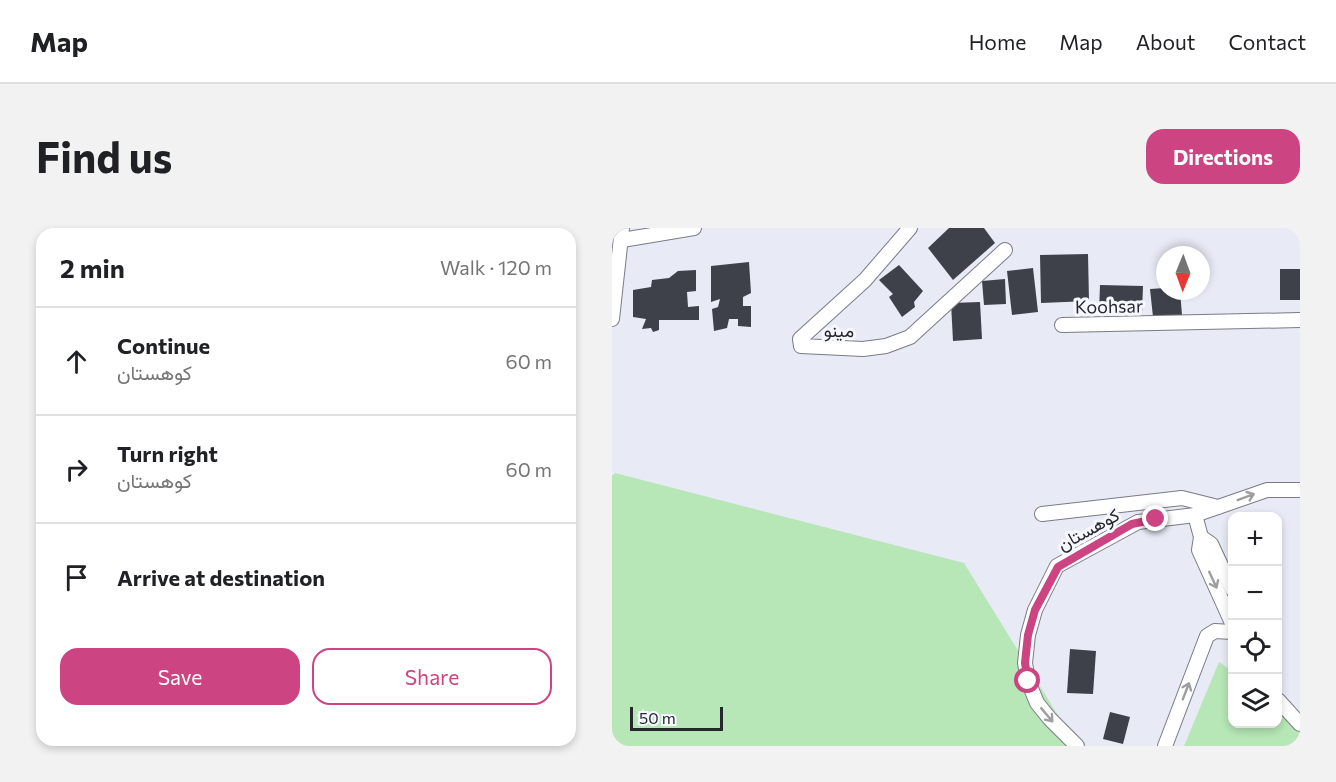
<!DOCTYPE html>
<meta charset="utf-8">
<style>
:root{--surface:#fff;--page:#f2f2f2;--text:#202124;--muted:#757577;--line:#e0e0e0;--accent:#cc4481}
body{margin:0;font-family:Commissioner,Vazirmatn,sans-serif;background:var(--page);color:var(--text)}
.controls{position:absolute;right:18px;bottom:18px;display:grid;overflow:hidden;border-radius:12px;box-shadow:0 3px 9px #0003}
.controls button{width:54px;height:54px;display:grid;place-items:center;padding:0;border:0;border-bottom:2px solid var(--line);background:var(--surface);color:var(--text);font:30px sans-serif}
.compass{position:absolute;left:544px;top:18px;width:54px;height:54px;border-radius:50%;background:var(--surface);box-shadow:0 3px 9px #0003;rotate:181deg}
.scale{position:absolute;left:18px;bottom:15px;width:93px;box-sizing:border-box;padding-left:6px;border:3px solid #27282d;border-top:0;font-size:16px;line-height:21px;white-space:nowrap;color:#27282d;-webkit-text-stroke:4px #f6f8ff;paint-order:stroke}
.stop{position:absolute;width:18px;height:18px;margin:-14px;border:4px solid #cc4481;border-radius:50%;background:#fff}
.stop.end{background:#cc4481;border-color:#fff;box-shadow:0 2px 6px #0008}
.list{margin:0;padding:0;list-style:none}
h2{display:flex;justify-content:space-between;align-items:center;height:78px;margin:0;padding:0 24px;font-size:26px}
h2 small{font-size:20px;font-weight:400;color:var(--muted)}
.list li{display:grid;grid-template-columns:39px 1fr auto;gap:18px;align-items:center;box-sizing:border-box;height:108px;padding:0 24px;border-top:2px solid var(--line)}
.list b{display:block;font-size:22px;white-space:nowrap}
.list p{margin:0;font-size:20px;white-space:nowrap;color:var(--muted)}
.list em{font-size:20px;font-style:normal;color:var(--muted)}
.actions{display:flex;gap:12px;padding:18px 24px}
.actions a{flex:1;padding:14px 0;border:2px solid var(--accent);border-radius:18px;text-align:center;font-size:21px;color:var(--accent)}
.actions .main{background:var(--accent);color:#fff}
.icon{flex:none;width:33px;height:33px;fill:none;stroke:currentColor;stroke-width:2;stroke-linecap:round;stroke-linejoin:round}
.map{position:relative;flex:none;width:688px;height:518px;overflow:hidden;border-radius:18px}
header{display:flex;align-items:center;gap:36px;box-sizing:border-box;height:84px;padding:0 30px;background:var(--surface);border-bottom:2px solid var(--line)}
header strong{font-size:28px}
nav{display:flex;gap:33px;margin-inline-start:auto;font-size:21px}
.intro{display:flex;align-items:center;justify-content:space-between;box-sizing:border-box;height:144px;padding:0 36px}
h1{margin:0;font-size:42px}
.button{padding:15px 27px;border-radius:18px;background:var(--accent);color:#fff;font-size:21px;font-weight:700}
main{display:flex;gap:36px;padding:0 36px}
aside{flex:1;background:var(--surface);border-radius:18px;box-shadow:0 3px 9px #0003}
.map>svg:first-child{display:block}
.green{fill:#b7e7b7}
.building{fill:#3e404a}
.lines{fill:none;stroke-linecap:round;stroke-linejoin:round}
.street-casing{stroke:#797b86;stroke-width:16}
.street{stroke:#fff;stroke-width:14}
.oneway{stroke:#9e9ea0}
.route{stroke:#cc4481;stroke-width:8}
.labels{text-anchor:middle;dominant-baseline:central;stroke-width:6;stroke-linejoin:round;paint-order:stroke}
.street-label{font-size:18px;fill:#27282d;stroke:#f6f8ff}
</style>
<header>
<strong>Map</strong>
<nav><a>Home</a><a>Map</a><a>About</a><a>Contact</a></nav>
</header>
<div class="intro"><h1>Find us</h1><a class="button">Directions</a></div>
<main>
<aside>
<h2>2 min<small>Walk · 120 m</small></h2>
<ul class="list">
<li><svg class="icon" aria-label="ahead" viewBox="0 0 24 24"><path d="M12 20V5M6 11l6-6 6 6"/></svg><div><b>Continue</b><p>کوهستان</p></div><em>60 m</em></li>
<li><svg class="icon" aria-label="right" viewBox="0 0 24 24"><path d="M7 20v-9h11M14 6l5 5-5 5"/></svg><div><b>Turn right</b><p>کوهستان</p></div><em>60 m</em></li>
<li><svg class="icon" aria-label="arrive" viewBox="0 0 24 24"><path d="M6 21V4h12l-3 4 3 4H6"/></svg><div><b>Arrive at destination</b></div></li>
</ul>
<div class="actions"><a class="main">Save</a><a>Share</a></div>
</aside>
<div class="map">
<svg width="688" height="518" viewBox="0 0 688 518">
<rect width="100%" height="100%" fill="#e8eaf6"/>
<g class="green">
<path d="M3,245L352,335L465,518H0V248Z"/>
<path d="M607,434L620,443V496H666V474L688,489V518H572Z"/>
</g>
<g class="building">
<path d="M337,0H372L383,15L341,52L316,20Z"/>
<path d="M476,26L477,73L429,75L428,27Z"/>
<path d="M137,34L139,65L131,69V78H139V99L126,98V91H117L115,100L102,103L100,81L106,79L108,71L99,74V38Z"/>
<path d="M287,37L311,63L302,74L303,79L290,89L277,69L281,66L267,52Z"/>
<path d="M421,40L426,84L400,87L395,43Z"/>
<rect x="668" y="41" width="20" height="31"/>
<path d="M84,42V63L75,64L76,79L87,78V92H47V102L41,104L39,100L30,101L34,91L21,89V62L39,59L40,52L57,50L66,43Z"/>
<path d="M393,51L394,76L372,77L370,53Z"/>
<path d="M488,57L531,58L530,85L487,84Z"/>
<path d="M553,60V63H568L570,87L541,89L538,61Z"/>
<path d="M368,74L370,111L341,113L339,75Z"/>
<path d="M458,421L484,423L481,466L455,465Z"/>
<path d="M498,484L518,489L511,516L491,511Z"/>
</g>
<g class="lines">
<g class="street-casing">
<g id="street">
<path d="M298,0L253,52L188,111L189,118L251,121L274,118L298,109L393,22"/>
<path d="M10,12L82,0"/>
<path d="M0,91L10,0"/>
<path d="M450,97L688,92"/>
<path d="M430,286L570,270L606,279"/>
<path d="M583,287L589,309L587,322L620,395"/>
<path d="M589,309L599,316L620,361"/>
<path d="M666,472L688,496"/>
<path d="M465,518L438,491L425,475L416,453L413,435L416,407L423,382L445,338L526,294L583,287L655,262H688"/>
<path d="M553,518L595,408L603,403L620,404"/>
</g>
</g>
<use href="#street" class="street"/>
</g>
<defs><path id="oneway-shaft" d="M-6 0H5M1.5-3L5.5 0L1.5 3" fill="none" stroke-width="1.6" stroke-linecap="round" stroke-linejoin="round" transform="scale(1.5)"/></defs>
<g class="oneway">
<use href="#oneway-shaft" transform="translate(634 269) rotate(-20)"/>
<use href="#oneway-shaft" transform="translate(601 352) rotate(65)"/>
<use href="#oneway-shaft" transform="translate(574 463) rotate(-69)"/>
<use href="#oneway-shaft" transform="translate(435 487) rotate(50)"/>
</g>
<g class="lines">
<path class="route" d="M416,453L413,435L416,407L423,382L446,339L520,296L544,291"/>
</g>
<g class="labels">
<g class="street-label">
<text transform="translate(497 78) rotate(-1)">Koohsar</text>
<text transform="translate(227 102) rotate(1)">مینو</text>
<text transform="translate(476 301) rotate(-29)">کوهستان</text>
</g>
</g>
</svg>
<div class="controls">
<button>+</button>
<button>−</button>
<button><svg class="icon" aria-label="locate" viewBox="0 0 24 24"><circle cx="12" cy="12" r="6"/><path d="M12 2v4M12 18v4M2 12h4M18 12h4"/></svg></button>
<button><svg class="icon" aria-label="layers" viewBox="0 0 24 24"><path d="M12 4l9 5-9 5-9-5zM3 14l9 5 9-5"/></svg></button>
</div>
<svg class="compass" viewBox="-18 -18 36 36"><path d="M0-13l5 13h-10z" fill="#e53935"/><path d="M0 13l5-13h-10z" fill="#757577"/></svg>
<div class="scale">50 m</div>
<div class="stop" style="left:416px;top:453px"></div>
<div class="stop end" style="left:544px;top:291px"></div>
</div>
</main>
